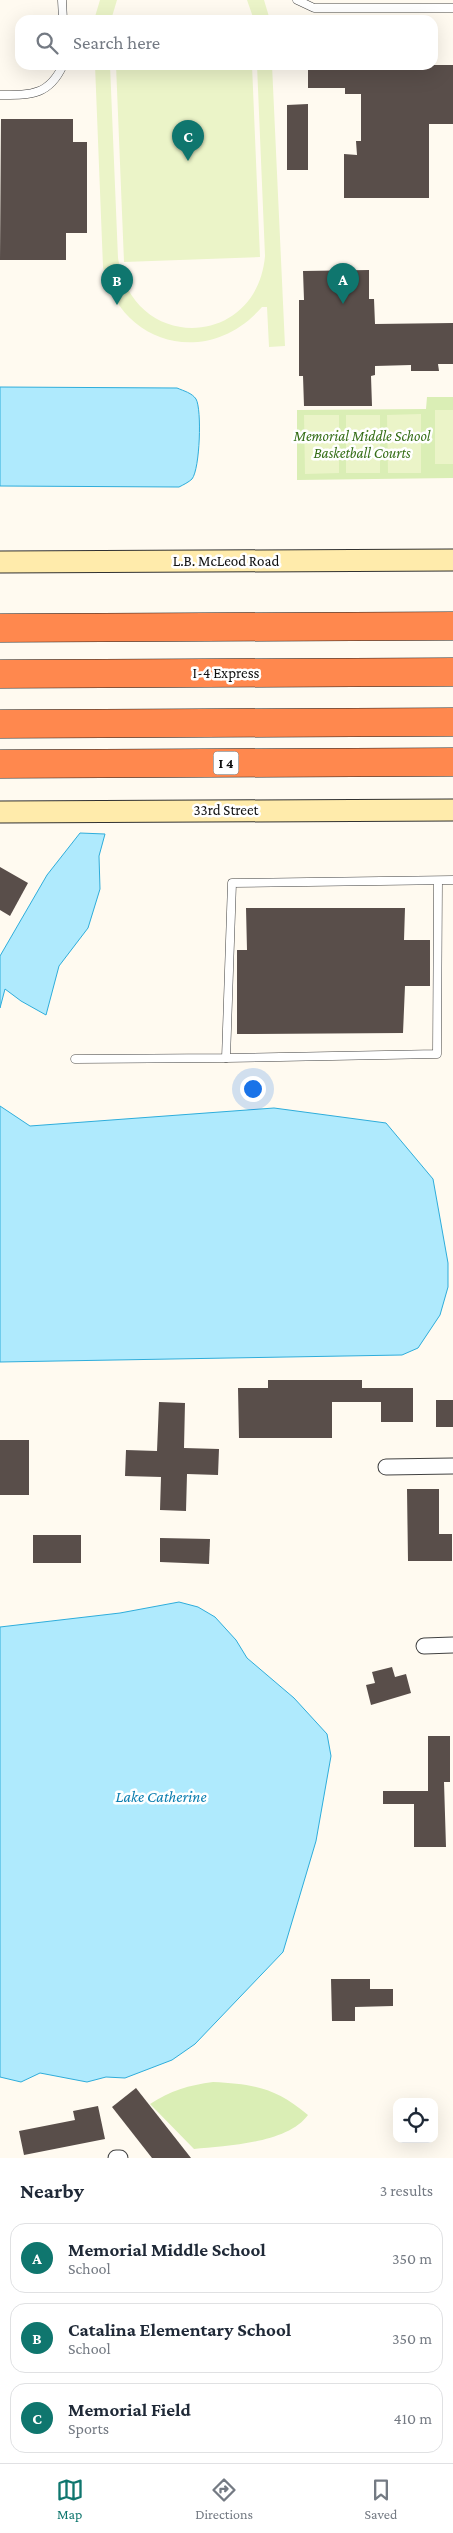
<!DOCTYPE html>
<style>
:root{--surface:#fff;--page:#f2f2f3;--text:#1f2937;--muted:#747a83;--line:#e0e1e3;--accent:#0f766e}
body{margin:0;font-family:"Crimson Pro",serif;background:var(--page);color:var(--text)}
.controls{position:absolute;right:15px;bottom:15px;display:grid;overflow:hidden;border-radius:10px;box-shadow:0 5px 20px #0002}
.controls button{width:45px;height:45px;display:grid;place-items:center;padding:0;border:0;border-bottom:1px solid var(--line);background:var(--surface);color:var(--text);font:25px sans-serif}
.you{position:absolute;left:252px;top:1088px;width:18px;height:18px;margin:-12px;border:4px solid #fff;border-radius:50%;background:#1a73e8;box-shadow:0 0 0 8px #1a73e833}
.badge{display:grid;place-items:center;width:32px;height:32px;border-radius:50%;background:var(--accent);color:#fff;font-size:16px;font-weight:700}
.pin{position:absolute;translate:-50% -41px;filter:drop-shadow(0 1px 2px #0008)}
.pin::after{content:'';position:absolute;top:26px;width:18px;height:15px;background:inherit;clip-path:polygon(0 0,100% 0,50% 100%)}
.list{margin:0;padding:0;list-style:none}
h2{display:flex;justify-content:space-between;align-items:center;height:65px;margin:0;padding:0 20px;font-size:21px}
h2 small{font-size:16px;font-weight:400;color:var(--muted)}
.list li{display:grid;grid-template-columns:32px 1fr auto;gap:15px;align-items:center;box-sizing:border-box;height:70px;margin:0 10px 10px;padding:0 10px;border:1px solid var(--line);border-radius:15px}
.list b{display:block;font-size:19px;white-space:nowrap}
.list p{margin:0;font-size:16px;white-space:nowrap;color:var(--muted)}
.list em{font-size:16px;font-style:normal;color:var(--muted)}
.icon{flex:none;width:28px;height:28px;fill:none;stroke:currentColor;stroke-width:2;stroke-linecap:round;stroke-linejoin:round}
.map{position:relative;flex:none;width:453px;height:2158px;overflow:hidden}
.search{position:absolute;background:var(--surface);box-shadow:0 5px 20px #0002;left:15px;right:15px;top:15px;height:55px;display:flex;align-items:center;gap:12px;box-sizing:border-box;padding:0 18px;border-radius:15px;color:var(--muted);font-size:19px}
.sheet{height:305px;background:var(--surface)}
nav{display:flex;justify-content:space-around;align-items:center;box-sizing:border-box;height:70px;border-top:1px solid var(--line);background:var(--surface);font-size:14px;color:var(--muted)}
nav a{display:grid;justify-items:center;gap:2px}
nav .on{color:var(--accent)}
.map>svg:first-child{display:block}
.green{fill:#daeeb5}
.pitch{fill:#ebf4c8}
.water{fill:#afeafd;stroke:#2eaddb}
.building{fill:#594e4a}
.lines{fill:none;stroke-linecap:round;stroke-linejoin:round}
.lane-casing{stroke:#424242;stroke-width:9}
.street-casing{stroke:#424242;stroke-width:17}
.secondary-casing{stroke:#313131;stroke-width:23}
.highway-casing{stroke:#202020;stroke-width:29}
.lane{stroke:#fff;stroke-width:8}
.street{stroke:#fff;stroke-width:15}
.secondary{stroke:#ffebab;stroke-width:21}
.highway{stroke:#ff884e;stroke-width:28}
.labels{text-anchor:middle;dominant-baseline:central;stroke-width:5;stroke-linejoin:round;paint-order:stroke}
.shield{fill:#fff;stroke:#575757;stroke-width:1}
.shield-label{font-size:14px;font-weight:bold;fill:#0f0f0f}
.park-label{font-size:15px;font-style:italic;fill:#356e17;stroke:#fff}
.street-label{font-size:15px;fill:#0f0f0f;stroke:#fff}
.water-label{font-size:16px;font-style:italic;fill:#0a7daf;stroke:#fff}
</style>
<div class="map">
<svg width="453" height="2158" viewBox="0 0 453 2158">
<rect width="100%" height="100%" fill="#fffaf0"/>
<g class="green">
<path d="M427,397H453V478L297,480V410L426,409Z"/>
<path d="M213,2082C254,2084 276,2088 308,2115C288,2143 227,2146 194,2149L150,2104C170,2091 189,2085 213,2082Z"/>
</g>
<g class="pitch">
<path d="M100,0H117L111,20H94Z"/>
<path d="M247,0H264L270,20H254Z"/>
<path d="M95,65H110L118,258C132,354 257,349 265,256L257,65H272L285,346L269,347L267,307H262C209,368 120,347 103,267Z"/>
<path d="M116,65H252L260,257L124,262Z"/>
<rect x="435" y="410" width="18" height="54"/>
<path d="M421,414V473H388L387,415Z"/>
<path d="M304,415H339V473L305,474Z"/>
<rect x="346" y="415" width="34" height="58"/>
</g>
<g class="water">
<path d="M0,387L177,388C184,391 192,393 196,399C202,409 200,469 192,479C189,482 183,485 179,487L0,486Z"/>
<path d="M80,833L105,834L99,856L100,889L88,928L59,966L46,1015L21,1001L5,989L0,1008V956L47,875Z"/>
<path d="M0,1106L30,1126L274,1108L386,1123L433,1179L448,1263V1287L440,1315L418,1348L402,1355L0,1362Z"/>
<path d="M179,1602L198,1607L215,1617L236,1640L247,1658L294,1698L327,1734L331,1756L316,1841L283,1952L195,2044L172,2060L125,2078L106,2077L87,2082L40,2073L21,2082L0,2077V1627L120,1613Z"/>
</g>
<g class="building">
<path d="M308,65H453V124H429V198H344V154L357,155L356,141H361V94H345V88H308Z"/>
<path d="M308,104V170H287V105Z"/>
<path d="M1,119H73V142H87V233H66V260H0Z"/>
<path d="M369,270V299H374L375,324L453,323V364H438L439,371H411V365L375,366V375L371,376L372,406H304L303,376H299V300H304L303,271Z"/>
<path d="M0,867L28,883L10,916L0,910Z"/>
<path d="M246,908H405L404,940H430V986H405L403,1033L237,1034V950H247Z"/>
<path d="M268,1380H362V1388H413V1422H381V1402H332V1438H239L238,1388H268Z"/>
<rect x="436" y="1400" width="17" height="27"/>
<path d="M159,1402L185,1403L184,1448L219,1449L218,1475L187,1474L186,1511L160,1510L161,1477L125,1476L126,1450L157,1451Z"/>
<rect x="0" y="1440" width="29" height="55"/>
<path d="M407,1489H439V1534H452V1561H408Z"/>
<rect x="33" y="1535" width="48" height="28"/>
<path d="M160,1538L210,1539L209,1564L160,1562Z"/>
<path d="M392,1667L395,1677L406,1674L411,1693L371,1705L366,1685L375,1683L372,1672Z"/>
<path d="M428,1736H450V1782H444L446,1847H414V1804H383V1791H428Z"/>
<path d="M331,1979H370V1989H393V2006L355,2007V2021H332Z"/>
<path d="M136,2088L191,2158H152L112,2107Z"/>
<path d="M98,2106L105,2139L24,2155L19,2131L75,2120L73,2111Z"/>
</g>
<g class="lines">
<g class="lane-casing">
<g id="lane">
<path d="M62,0L63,20"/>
<path d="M297,0L314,8H453"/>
<path d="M0,95C30,95 49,96 63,65"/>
<path d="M226,1058L437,1054L438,881"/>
<path d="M75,1059L226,1058L232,883L453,880"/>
</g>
</g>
<g class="street-casing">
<g id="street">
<path d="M386,1467L453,1466"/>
<path d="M424,1646L453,1645"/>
<path d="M116,2158H120"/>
</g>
</g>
<g class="secondary-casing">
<g id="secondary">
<path d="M0,562L453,560"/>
<path d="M0,812L453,810"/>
</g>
</g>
<g class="highway-casing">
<g id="highway">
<path d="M0,628L453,626"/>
<path d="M0,674L453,672"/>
<path d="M0,724L453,722"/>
<path d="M0,764L453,762"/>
</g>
</g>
<use href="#lane" class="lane"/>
<use href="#street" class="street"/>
<use href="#secondary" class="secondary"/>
<use href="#highway" class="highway"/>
</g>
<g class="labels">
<rect class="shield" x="213.5" y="751.5" width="25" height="23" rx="4"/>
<g class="shield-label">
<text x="226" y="763">I 4</text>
</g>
<g class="park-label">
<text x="362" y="436">Memorial Middle School<tspan x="362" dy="17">Basketball Courts</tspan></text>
</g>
<g class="street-label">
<text x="226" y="561">L.B. McLeod Road</text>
<text x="226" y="673">I-4 Express</text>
<text x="226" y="810">33rd Street</text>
</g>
<g class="water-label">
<text x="161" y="1796">Lake Catherine</text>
</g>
</g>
</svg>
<div class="controls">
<button><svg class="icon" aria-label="locate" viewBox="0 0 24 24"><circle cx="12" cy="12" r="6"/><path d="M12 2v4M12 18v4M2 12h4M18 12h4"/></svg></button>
</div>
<div class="you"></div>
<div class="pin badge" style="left:343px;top:304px">A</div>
<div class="pin badge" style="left:117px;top:305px">B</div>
<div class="pin badge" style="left:188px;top:161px">C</div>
<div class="search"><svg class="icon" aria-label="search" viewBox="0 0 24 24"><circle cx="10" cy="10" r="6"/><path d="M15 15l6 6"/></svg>Search here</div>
</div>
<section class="sheet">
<h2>Nearby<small>3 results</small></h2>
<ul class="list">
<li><span class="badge">A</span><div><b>Memorial Middle School</b><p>School</p></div><em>350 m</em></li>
<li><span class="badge">B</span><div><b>Catalina Elementary School</b><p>School</p></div><em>350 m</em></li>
<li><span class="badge">C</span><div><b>Memorial Field</b><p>Sports</p></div><em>410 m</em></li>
</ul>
</section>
<nav>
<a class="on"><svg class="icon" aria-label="map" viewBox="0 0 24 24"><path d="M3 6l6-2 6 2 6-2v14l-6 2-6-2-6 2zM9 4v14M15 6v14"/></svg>Map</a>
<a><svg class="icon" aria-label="directions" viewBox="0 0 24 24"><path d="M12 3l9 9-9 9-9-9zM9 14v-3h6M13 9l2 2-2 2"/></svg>Directions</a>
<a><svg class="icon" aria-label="saved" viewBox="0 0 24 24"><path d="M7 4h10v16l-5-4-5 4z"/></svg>Saved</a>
</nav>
